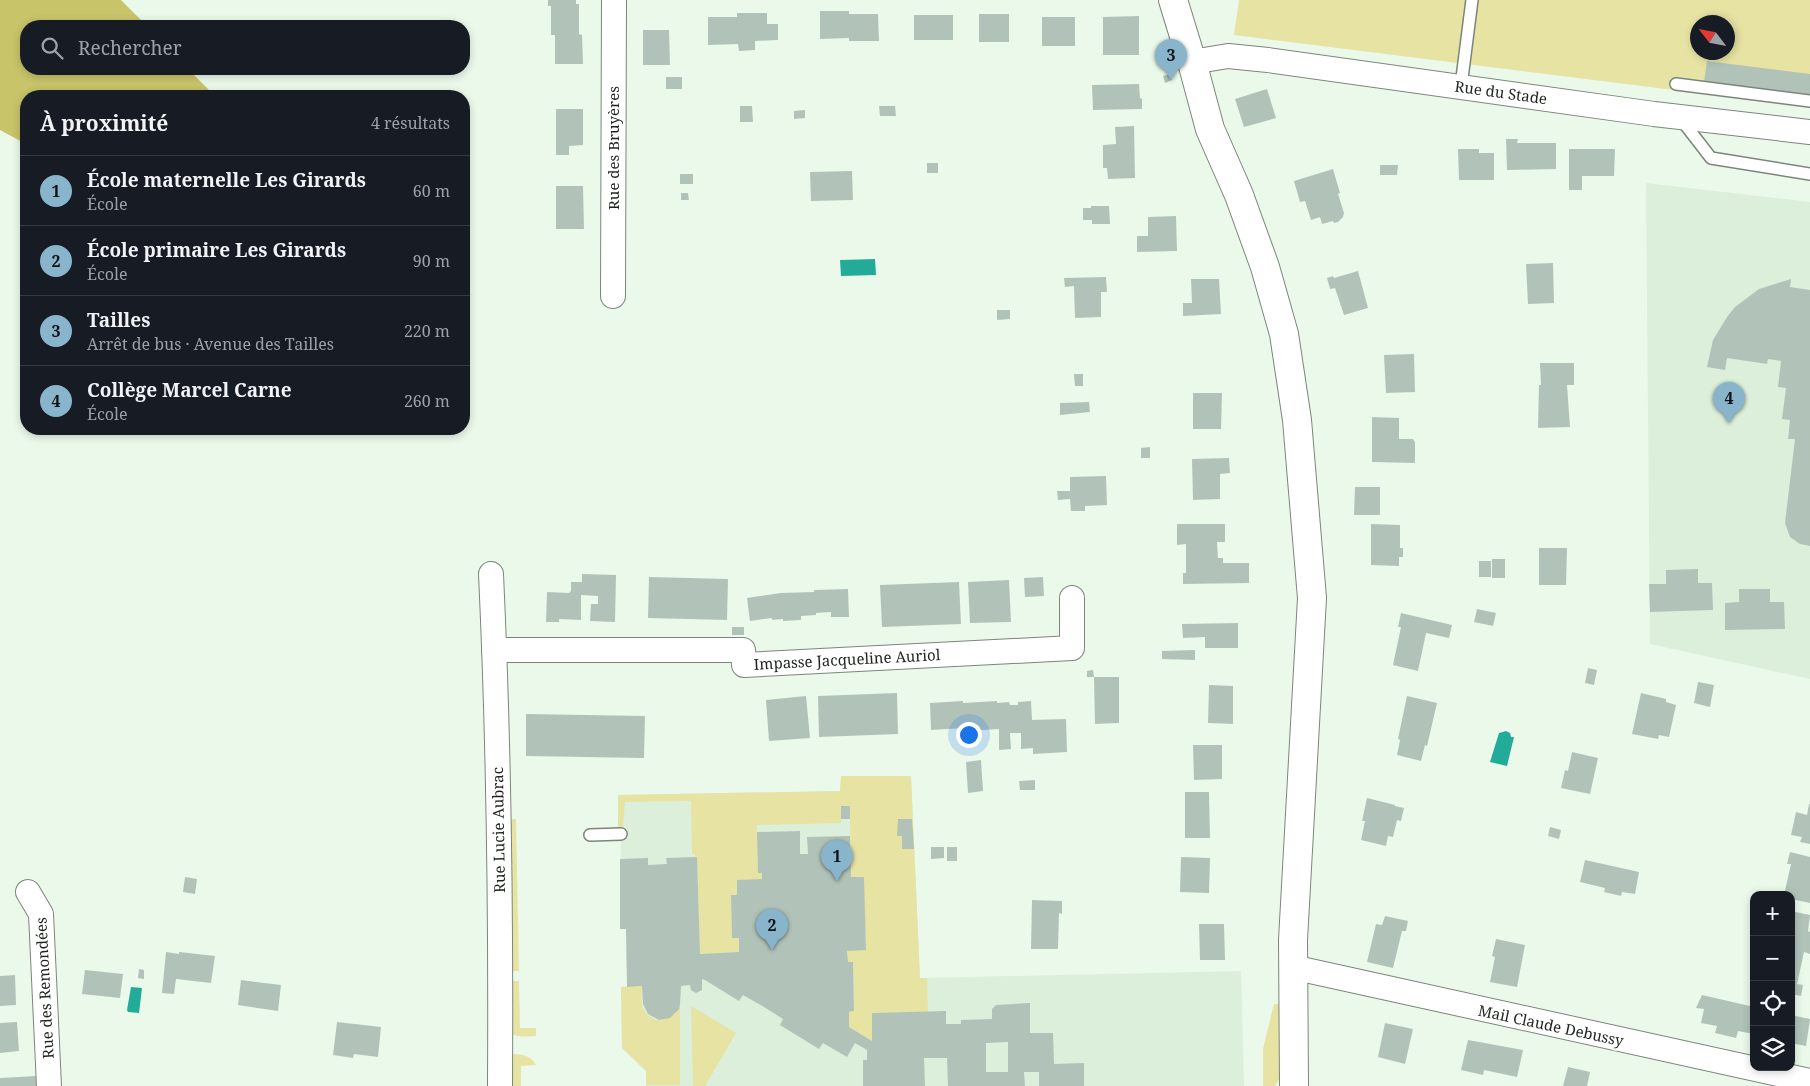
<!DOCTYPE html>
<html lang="fr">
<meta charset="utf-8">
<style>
:root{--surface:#171b24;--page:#20242c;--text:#f1f3f6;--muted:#9ea1a6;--line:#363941;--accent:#88b5cc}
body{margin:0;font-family:"Noto Serif",serif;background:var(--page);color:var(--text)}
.controls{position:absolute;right:15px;bottom:15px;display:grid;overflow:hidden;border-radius:10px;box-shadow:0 2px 8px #0003}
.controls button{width:45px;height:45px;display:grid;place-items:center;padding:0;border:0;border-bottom:1px solid var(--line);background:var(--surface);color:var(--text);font:25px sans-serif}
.compass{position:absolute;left:1690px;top:15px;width:45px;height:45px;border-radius:50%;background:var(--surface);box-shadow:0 2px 8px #0003;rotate:302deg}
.you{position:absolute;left:968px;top:734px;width:18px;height:18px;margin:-12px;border:4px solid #fff;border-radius:50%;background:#1a73e8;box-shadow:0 0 0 8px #1a73e833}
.badge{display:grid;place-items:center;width:32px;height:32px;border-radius:50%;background:var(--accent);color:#111;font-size:16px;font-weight:700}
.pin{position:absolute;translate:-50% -41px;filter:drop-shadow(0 1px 2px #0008)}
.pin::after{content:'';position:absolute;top:26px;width:18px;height:15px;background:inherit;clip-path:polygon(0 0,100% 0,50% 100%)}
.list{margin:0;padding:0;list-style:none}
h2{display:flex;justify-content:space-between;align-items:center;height:65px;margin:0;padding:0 20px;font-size:21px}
h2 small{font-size:16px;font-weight:400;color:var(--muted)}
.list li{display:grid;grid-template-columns:32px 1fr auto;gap:15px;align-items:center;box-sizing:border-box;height:70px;padding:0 20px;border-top:1px solid var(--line)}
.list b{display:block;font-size:19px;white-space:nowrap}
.list p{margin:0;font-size:16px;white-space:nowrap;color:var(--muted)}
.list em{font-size:16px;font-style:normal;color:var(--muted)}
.icon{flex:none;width:28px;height:28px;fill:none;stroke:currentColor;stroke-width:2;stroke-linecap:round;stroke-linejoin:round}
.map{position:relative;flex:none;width:1810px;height:1086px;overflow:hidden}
.search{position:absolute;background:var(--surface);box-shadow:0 2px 8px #0003;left:20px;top:20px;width:450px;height:55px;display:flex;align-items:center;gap:12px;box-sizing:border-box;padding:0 18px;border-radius:20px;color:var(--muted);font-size:19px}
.panel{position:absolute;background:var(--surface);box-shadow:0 2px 8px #0003;left:20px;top:90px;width:450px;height:345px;border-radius:20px}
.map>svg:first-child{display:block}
.built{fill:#dcefdb}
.green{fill:#e6e3a3;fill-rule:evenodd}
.forest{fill:#c8c46a}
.water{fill:#23ab99}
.building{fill:#b1c3b9;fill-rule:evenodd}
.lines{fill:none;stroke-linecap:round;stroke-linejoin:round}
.lane-casing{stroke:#7b867a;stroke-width:14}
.street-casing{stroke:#7b867a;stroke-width:26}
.secondary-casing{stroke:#7b867a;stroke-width:30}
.lane{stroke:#fff;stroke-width:11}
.street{stroke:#fff;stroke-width:24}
.secondary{stroke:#fff;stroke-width:28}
.labels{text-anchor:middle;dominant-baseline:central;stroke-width:4.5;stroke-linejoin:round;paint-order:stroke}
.street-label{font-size:15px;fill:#1e231e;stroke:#fff}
</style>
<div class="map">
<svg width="1810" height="1086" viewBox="0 0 1810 1086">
<rect width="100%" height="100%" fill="#ebf9eb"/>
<g class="built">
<path d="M1646,183L1810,202V679L1650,644Z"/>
<path d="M841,776H911L920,978L1241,971L1244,1086H646V1071L622,1048L621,987L627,986L626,929H620L621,834V827H618V795L840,791Z"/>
</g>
<g class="green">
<path d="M1239,0H1810V107L1234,35ZM1698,22H1728V52H1698Z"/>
<path d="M841,776H911L920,978H927L928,1012L872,1013V1041L849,1027V1012L854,1011L853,962H848L847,951L851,877L850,806H841V823L757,825L758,873H762V879L737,895H731L732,938H739V952L700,954L697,858L695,857V854H692L691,801L625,802L623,826L618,827V795L840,791Z"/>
<path d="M507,819H516L519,971H507Z"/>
<path d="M507,981H519L520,1028H536V1036C527,1036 518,1038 510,1033Z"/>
<path d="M642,986C642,993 640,1003 644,1010C654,1027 675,1020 680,1004V1085H646V1071L622,1048L621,987Z"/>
<path d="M1274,1004H1279L1282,1074L1275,1086H1263V1049Z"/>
<path d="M691,1006L736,1033L705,1086H693Z"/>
<path d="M509,1054C520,1054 530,1054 536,1065L521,1066V1086H509Z"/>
</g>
<path class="forest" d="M0,0H121L147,26H26V69H188L215,96H26V144L0,130Z"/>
<g class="water">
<path d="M875,259L876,275L841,276L840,260Z"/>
<path d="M1506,731L1510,733L1511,737H1514L1507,766L1490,762L1499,733Z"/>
<path d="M131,987L142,988L139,1013L128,1012L127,1010Z"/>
</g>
<g class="building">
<path d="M548,0H576V4H579V34L582,35L583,64H555V35H551V6H548Z"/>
<path d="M820,11H849V14H878L879,41H849V38L820,39Z"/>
<path d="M737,13H767V24H778V40L755,41V50L739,51L738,44L708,45V17H737Z"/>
<rect x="979" y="14" width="30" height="28"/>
<rect x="914" y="15" width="39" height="25"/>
<path d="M1139,16V55H1103V17Z"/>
<rect x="1042" y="17" width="33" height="29"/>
<path d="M643,30H669L670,65H643Z"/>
<path d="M1707,61L1810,74V95L1704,82Z"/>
<path d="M1171,74L1172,80L1165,83L1163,76Z"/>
<rect x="666" y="77" width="16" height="12"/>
<path d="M1139,84L1140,98L1142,99V109L1093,110L1092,85Z"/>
<path d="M1267,89L1276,118L1244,127L1235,99Z"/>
<path d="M740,106H752L753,122H740Z"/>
<path d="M879,106H895L896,116H880Z"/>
<path d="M556,109H583V145L569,146V155H556Z"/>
<path d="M805,110V118L794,119V111Z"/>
<path d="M1134,126L1135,178L1108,179L1107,168H1103V145L1116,144L1115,127Z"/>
<path d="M1506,139H1518L1517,143H1556V169L1507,170Z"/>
<path d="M1458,149H1479V153H1494V180H1459Z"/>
<path d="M1569,149H1615L1614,176H1582V190H1569Z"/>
<rect x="927" y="163" width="11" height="10"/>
<path d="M1380,165H1398L1397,175H1380Z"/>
<path d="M1333,169L1340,193L1338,194L1344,213L1343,217L1338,222L1334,223L1333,221L1322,224L1320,217L1311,220L1305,201L1300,202L1294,181Z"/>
<path d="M852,171L853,200L811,201L810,172Z"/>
<rect x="680" y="174" width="13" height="10"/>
<path d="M556,186H583L584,229H556Z"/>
<path d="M681,193H688L689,200H681Z"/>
<path d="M1091,206H1109L1110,224H1092V220H1083V208H1091Z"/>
<path d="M1176,216L1177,251L1137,252V236H1148V217Z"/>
<path d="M1553,263L1554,303L1528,304L1526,264Z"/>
<path d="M1358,271L1368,308L1344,315L1335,288L1330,289L1327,278L1333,276L1334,278Z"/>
<path d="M1106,277L1107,292H1101V317L1075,318L1074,286L1065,287L1064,278Z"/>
<path d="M1191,279H1219L1221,314L1183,316V303H1192Z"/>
<path d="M1791,279L1790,287L1810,290V546L1800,544L1790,537L1785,523L1795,439H1788L1790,420L1782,419L1786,388L1778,387L1781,361L1768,359L1767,364L1727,358L1725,370L1707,367L1713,340L1727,317L1735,307L1759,289Z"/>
<path d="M997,310H1010V319L997,320Z"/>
<path d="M1414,354L1415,392L1386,393L1384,355Z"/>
<path d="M1540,363H1574V385H1567L1570,427L1538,428L1539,385H1541Z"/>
<path d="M1074,374H1083V386H1075Z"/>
<path d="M1193,393H1222L1221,429H1193Z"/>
<path d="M1089,402L1090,412L1060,415V403Z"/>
<path d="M1372,417L1399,418V439H1413L1415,442V463L1372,462Z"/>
<path d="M1150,447V458H1141V448Z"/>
<path d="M1229,458L1230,473L1220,474V499L1193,500L1192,459Z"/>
<path d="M1106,476L1107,505L1085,506V511H1071L1070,499L1058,500L1057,491H1070V477Z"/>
<path d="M1355,487H1380V515H1354Z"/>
<path d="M1177,524H1225V542H1217L1218,558H1223V563H1249V583L1183,584V573H1186V544L1177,545Z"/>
<path d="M1371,524L1400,525V548H1403V557H1399V566L1371,565Z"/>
<path d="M1539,548H1567L1566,585H1539Z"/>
<rect x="1492" y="559" width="13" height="19"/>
<rect x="1479" y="561" width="12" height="16"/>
<path d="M1698,569V583H1712L1713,610L1650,612L1649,584H1666V570Z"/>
<path d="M582,574L616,575L615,622L590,621L591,604H598V596L581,595V620L559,619V622H546L547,592L569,593L571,591V582H582Z"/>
<path d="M649,577L728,579L727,620L648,618Z"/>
<path d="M1043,577L1044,596L1025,597L1024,578Z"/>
<path d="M1009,580L1011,622L970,623L968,582Z"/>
<path d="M959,582L961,624L882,627L880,585Z"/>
<path d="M848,589L849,617H831V612L816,613V615L801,616V620L783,621V619L772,620V618L750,621L747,598L781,593L814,592V590Z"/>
<path d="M1739,589H1770V602H1784L1785,629L1725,630V603L1739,602Z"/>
<path d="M1477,609L1496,613L1493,626L1474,622Z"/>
<path d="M1401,613L1452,625L1449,638L1426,633L1418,671L1393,665L1401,627H1398Z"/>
<path d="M1238,623V648H1205V637L1183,638L1182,624Z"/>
<rect x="732" y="627" width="12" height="8"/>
<path d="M1195,650V660L1162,659V651Z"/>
<path d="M1588,668L1597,670L1594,685L1585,683Z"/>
<path d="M1093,670L1094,677H1087V671Z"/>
<path d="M1094,677H1119V723L1095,724Z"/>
<path d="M1698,682L1714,685L1710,707L1694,703Z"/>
<path d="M1209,685L1233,686V724L1208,723Z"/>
<path d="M897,693L898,734L819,737L818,696Z"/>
<path d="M1641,693L1666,699V702L1676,705L1669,737L1659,735L1658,739L1632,734Z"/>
<path d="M806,696L810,738L769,741L766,700Z"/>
<path d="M1407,696L1437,703L1427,746L1425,745L1421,761L1397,755L1400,740L1398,739Z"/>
<path d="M963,701V703L997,701V703L1009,702L1010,705H1018V702L1031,701L1032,720L1066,719L1067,752L1033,754V748L1021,749V733H1010L1011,749L999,750V729L965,731V728L931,730L930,703Z"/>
<path d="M526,714L645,716L644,758L526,756Z"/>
<path d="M1193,745H1222V779L1194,780Z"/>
<path d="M1572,752L1598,758L1590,794L1561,788L1565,770L1568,771Z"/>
<path d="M981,760L983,791L968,793L966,762Z"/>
<path d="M1035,780V790H1020L1019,781Z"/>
<path d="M1185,792H1209L1210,838H1185Z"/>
<path d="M1367,798L1395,805V806L1404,808L1401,821L1397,820L1393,837L1388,836L1386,846L1361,840L1365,821H1362Z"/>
<path d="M1809,804H1810V844L1800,842L1802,837L1791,835L1796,812L1807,815Z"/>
<rect x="841" y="806" width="9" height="13"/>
<path d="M898,819H912L914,849H902V836H897Z"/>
<path d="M1550,827L1561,830L1559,839L1548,836Z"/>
<path d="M800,831V854H808L807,837L850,836L851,877H864L866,950L847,951L848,962H853L854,1011L849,1012V1027L872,1041V1013L946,1011V1024H961V1020L992,1019V1009L996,1005L1030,1003V1033H1053L1054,1064L1084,1063V1086H1039V1072H1024L1025,1086H948L947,1058H924L925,1086H863V1060H867V1050L855,1043L847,1057L823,1043L819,1049L780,1025L783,1019L764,1007L743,995L739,1001L705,980L702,979V990L696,993L691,990L690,985L681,986L680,1004L679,1009L670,1018L659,1020L648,1014L643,1004L642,986L627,987L626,929H620V859L648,858V865L667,864L666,858L697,857L700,954L739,952V938H732L731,895H737V880L762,879V873H758L757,832ZM1008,1042V1072H986V1043Z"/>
<path d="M931,847H944V858L931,859Z"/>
<rect x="947" y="847" width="10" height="14"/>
<path d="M1790,852L1810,857V903L1791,899V895H1784L1791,864H1787Z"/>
<path d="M1181,857L1210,858L1209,893L1180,892Z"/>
<path d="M1585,860L1639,872L1635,894L1622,892L1621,896L1604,892L1605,888L1580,882Z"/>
<path d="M185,877L197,879L195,894L183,892Z"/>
<path d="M1032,900L1062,901V914L1059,913L1058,949H1031Z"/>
<path d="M1791,911L1810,915L1808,931L1810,932V954L1804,952L1797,984L1803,985L1801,996L1791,994Z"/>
<path d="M1385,916L1408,921L1406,931H1402L1393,968L1367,962L1376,924L1382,925Z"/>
<path d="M1199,924H1224L1225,960H1200Z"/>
<path d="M1496,939L1525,945L1517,987L1490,982L1495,957L1492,956Z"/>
<path d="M166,952L179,954V952L215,956L211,983L176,979L174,994L162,993Z"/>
<path d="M139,969L144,970V979L138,978Z"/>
<path d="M85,970L123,974L120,998L82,994Z"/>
<path d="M15,975L16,1005L0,1006V976Z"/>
<path d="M241,980L281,985L278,1011L238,1005Z"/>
<path d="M1702,995L1754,1007V1034L1738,1031L1736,1038L1715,1033L1717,1026L1701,1023L1704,1009L1696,1008Z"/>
<path d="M1791,1015L1810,1019L1806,1046L1791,1043Z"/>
<path d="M17,1022L19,1051L0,1053V1023Z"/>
<path d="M337,1022L381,1027L378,1057L354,1054L353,1058L333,1055Z"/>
<path d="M1385,1023L1413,1029L1405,1064L1378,1057Z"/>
<path d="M1468,1040L1523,1050L1517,1077L1484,1070L1483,1075L1461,1070Z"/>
<path d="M1568,1067L1590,1072L1587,1086H1563Z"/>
<path d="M36,1076L37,1086H0V1078Z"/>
</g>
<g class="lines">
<g class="lane-casing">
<g id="lane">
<path d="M1676,84L1810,101"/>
<path d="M1461,86L1472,0"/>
<path d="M1680,118L1711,158L1810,174"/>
<path d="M590,835L621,834"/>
</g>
</g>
<g class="street-casing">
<g id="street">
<path d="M1192,62L1228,56L1268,60L1654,114L1810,132"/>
<path d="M613,296L614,0"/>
<path d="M491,574C499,745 501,915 500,1086"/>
<path d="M494,650H743L744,665L1072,648V598"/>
<path d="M28,892L41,914L49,1086"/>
<path d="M1292,967L1810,1081"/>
</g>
</g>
<g class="secondary-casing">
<path id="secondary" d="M1173,0L1192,62L1210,129L1239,195L1265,267L1284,334L1297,420L1312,598L1293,940L1294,1086"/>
</g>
<use href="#lane" class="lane"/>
<use href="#street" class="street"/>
<use href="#secondary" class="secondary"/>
</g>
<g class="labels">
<g class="street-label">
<text transform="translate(1501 92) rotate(8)">Rue du Stade</text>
<text transform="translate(613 148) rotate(-90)">Rue des Bruyères</text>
<text transform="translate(847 659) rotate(-3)">Impasse Jacqueline Auriol</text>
<text transform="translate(498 830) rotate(-91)">Rue Lucie Aubrac</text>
<text transform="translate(44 988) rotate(-93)">Rue des Remondées</text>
<text transform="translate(1551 1025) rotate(12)">Mail Claude Debussy</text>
</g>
</g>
</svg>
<div class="controls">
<button>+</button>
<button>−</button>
<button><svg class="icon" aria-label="locate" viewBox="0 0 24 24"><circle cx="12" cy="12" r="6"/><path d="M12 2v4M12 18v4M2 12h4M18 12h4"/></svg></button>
<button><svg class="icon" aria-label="layers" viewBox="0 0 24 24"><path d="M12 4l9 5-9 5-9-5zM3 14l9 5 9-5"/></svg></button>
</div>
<svg class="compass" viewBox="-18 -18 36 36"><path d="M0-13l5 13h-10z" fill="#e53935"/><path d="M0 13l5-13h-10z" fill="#9ea1a6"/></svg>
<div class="you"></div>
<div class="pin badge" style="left:837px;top:881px">1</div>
<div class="pin badge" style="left:772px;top:950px">2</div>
<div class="pin badge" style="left:1171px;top:80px">3</div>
<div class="pin badge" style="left:1729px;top:423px">4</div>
<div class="search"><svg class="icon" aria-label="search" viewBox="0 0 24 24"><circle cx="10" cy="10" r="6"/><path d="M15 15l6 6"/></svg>Rechercher</div>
<section class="panel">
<h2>À proximité<small>4 résultats</small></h2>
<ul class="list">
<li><span class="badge">1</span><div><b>École maternelle Les Girards</b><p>École</p></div><em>60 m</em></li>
<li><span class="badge">2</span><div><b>École primaire Les Girards</b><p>École</p></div><em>90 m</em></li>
<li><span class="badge">3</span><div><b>Tailles</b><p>Arrêt de bus · Avenue des Tailles</p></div><em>220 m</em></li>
<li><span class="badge">4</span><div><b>Collège Marcel Carne</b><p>École</p></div><em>260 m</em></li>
</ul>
</section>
</div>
